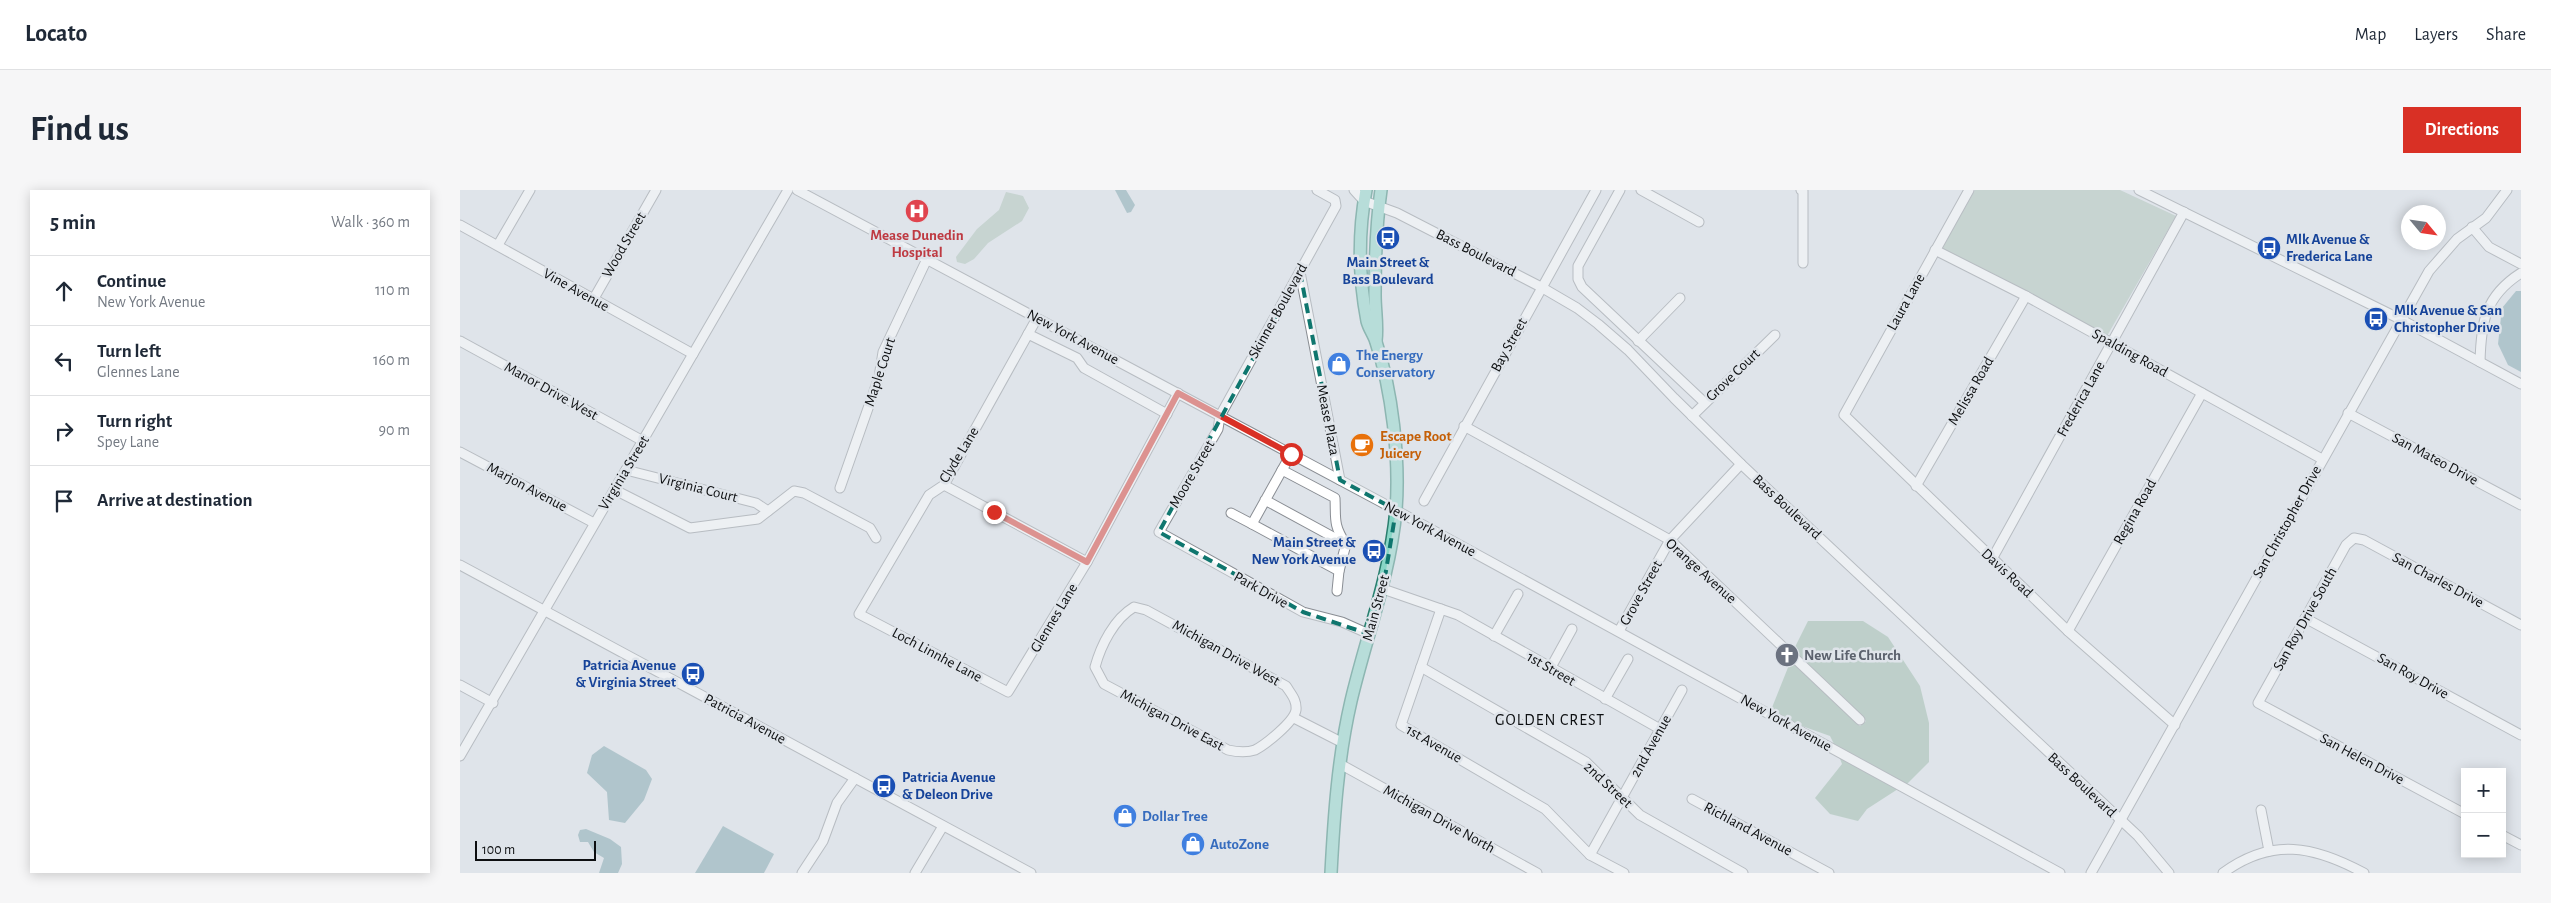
<!DOCTYPE html>
<meta charset="utf-8">
<style>
:root{--surface:#fff;--page:#f6f6f7;--text:#1f2937;--muted:#747a83;--line:#e0e1e3;--accent:#d93025}
body{margin:0;font-family:"Alegreya Sans",sans-serif;background:var(--page);color:var(--text)}
.controls{position:absolute;right:15px;bottom:15px;display:grid;overflow:hidden;border-radius:0px;box-shadow:0 2px 12px #0003}
.controls button{width:45px;height:45px;display:grid;place-items:center;padding:0;border:0;border-bottom:1px solid var(--line);background:var(--surface);color:var(--text);font:25px sans-serif}
.compass{position:absolute;left:1941px;top:15px;width:45px;height:45px;border-radius:50%;background:var(--surface);box-shadow:0 2px 12px #0003;rotate:119deg}
.scale{position:absolute;left:15px;bottom:12px;width:121px;box-sizing:border-box;padding-left:5px;border:2px solid #0d0f11;border-top:0;font-size:14px;line-height:18px;white-space:nowrap;color:#0d0f11;-webkit-text-stroke:4px #dfe4ea;paint-order:stroke}
.stop{position:absolute;width:15px;height:15px;margin:-11px;border:4px solid #d93025;border-radius:50%;background:#fff}
.stop.end{background:#d93025;border-color:#fff;box-shadow:0 1px 5px #0008}
.list{margin:0;padding:0;list-style:none}
h2{display:flex;justify-content:space-between;align-items:center;height:65px;margin:0;padding:0 20px;font-size:21px}
h2 small{font-size:16px;font-weight:400;color:var(--muted)}
.list li{display:grid;grid-template-columns:32px 1fr auto;gap:15px;align-items:center;box-sizing:border-box;height:70px;padding:0 20px;border-top:1px solid var(--line)}
.list b{display:block;font-size:19px;white-space:nowrap}
.list p{margin:0;font-size:16px;white-space:nowrap;color:var(--muted)}
.list em{font-size:16px;font-style:normal;color:var(--muted)}
.icon{flex:none;width:28px;height:28px;fill:none;stroke:currentColor;stroke-width:2;stroke-linecap:round;stroke-linejoin:round}
.map{position:relative;flex:none;width:2061px;height:683px;overflow:hidden;border-radius:0px}
header{display:flex;align-items:center;gap:30px;box-sizing:border-box;height:70px;padding:0 25px;background:var(--surface);border-bottom:1px solid var(--line)}
header strong{font-size:24px}
nav{display:flex;gap:28px;margin-inline-start:auto;font-size:18px}
.intro{display:flex;align-items:center;justify-content:space-between;box-sizing:border-box;height:120px;padding:0 30px}
h1{margin:0;font-size:35px}
.button{padding:12px 22px;border-radius:0px;background:var(--accent);color:#fff;font-size:18px;font-weight:700}
main{display:flex;gap:30px;padding:0 30px}
aside{flex:1;background:var(--surface);border-radius:0px;box-shadow:0 2px 12px #0003}
.map>svg:first-child{display:block}
.green{fill:#aac0b3}
.forest{fill:#97b7a5}
.water{fill:#79a0a9}
.lines{fill:none;stroke-linecap:round;stroke-linejoin:round}
.minor-casing{stroke:#898d93;stroke-width:11}
.major-casing{stroke:#2a7e6e;stroke-width:14}
.minor{stroke:#fff;stroke-width:9}
.major{stroke:#88d6c6;stroke-width:11}
.route{stroke:#d93025;stroke-width:6}
.marked{fill:none;stroke:#0f766e;stroke-width:4;stroke-dasharray:10 6;stroke-linejoin:round}
.labels{text-anchor:middle;dominant-baseline:central;stroke-width:5;stroke-linejoin:round;paint-order:stroke}
.health-label{font-size:15px;font-weight:bold;fill:#be3a42;stroke:#dfe4ea}
.transit-label{font-size:15px;font-weight:bold;fill:#164399;stroke:#dfe4ea;text-anchor:start}
.street-label{font-size:15px;fill:#0d0f11;stroke:#dfe4ea}
.shop-label{font-size:15px;font-weight:bold;fill:#366cbe;stroke:#dfe4ea;text-anchor:start}
.food-label{font-size:15px;font-weight:bold;fill:#c56008;stroke:#dfe4ea;text-anchor:start}
.worship-label{font-size:15px;font-weight:bold;fill:#5b616d;stroke:#dfe4ea;text-anchor:start}
.neighbourhood-label{font-size:16px;letter-spacing:1px;fill:#0d0f11;stroke:#dfe4ea}
</style>
<header>
<strong>Locato</strong>
<nav><a>Map</a><a>Layers</a><a>Share</a></nav>
</header>
<div class="intro"><h1>Find us</h1><a class="button">Directions</a></div>
<main>
<aside>
<h2>5 min<small>Walk · 360 m</small></h2>
<ul class="list">
<li><svg class="icon" aria-label="ahead" viewBox="0 0 24 24"><path d="M12 20V5M6 11l6-6 6 6"/></svg><div><b>Continue</b><p>New York Avenue</p></div><em>110 m</em></li>
<li><svg class="icon" aria-label="left" viewBox="0 0 24 24"><path d="M17 20v-9H6M10 6l-5 5 5 5"/></svg><div><b>Turn left</b><p>Glennes Lane</p></div><em>160 m</em></li>
<li><svg class="icon" aria-label="right" viewBox="0 0 24 24"><path d="M7 20v-9h11M14 6l5 5-5 5"/></svg><div><b>Turn right</b><p>Spey Lane</p></div><em>90 m</em></li>
<li><svg class="icon" aria-label="arrive" viewBox="0 0 24 24"><path d="M6 21V4h12l-3 4 3 4H6"/></svg><div><b>Arrive at destination</b></div></li>
</ul>
</aside>
<div class="map">
<svg width="2061" height="683" viewBox="0 0 2061 683">
<rect width="100%" height="100%" fill="#dfe4ea"/>
<g class="green">
<path d="M1515,0H1660L1716,26L1647,146L1482,58Z"/>
<path d="M546,2L563,6L569,18L562,31L528,53L514,69L505,74L497,72L496,67L517,39L539,20Z"/>
</g>
<g class="forest">
<path d="M1348,431H1403L1428,447L1460,496L1469,533V572L1447,594L1374,554L1370,546L1342,536L1311,520L1331,470L1400,536L1406,531L1333,461Z"/>
<path d="M1379,566L1438,599L1407,619L1398,631L1370,624L1355,608L1382,574Z"/>
</g>
<g class="water">
<path d="M655,0H666L675,15L671,22L667,23Z"/>
<path d="M2056,101H2061V182L2048,175L2038,154L2042,118Z"/>
<path d="M144,556L186,580L192,589L184,610L165,633L149,630L147,602L127,583L132,565Z"/>
<path d="M263,636L314,664L304,683H235Z"/>
<path d="M126,639L150,649L161,657L162,674L158,683H139L144,668L134,662L128,652H120L118,645L120,640Z"/>
</g>
<g class="lines">
<g class="minor-casing">
<g id="minor">
<path d="M337,0L921,312L1600,683"/>
<path d="M857,0L875,10L876,16L760,226L758,239L699,342L843,422L882,432L909,444"/>
<path d="M894,0L904,11L937,23L1081,97L1117,118L1138,134L1168,160L1214,208L1281,274L1678,646L1709,683"/>
<path d="M1160,0L1118,76V89L1122,97L1245,213"/>
<path d="M1181,0L1239,32"/>
<path d="M1341,0L1343,1V73"/>
<path d="M1509,0L1384,225L1608,441L1715,535"/>
<path d="M1679,0L1942,130L2061,194"/>
<path d="M0,35L233,164"/>
<path d="M2012,37L2029,57L2061,74"/>
<path d="M38,55L70,0"/>
<path d="M1475,60L1566,106L1862,269"/>
<path d="M840,82L880,290"/>
<path d="M133,110L196,0"/>
<path d="M577,128L484,295L469,305L399,424L548,502L627,372L718,203"/>
<path d="M568,144L617,168L624,178L707,224"/>
<path d="M0,151L183,251"/>
<path d="M1178,151L1220,108"/>
<path d="M2020,172C2021,132 2025,106 2061,83"/>
<path d="M1888,223L2061,315"/>
<path d="M1232,226L1315,145"/>
<path d="M1004,236L1210,350L1400,530"/>
<path d="M0,262L134,333"/>
<path d="M166,280L296,313L308,321"/>
<path d="M822,280L875,308C876,329 873,334 885,353"/>
<path d="M484,295L627,372"/>
<path d="M1456,296L1566,106"/>
<path d="M380,298L419,187L423,162L467,69"/>
<path d="M155,300L230,338L298,329L334,301L344,303L410,338L416,348"/>
<path d="M805,310L886,354L879,381L792,334L831,264"/>
<path d="M964,311L1136,0"/>
<path d="M771,323L792,334"/>
<path d="M1532,369L1724,22"/>
<path d="M0,375L571,683"/>
<path d="M923,399L998,425L1200,539"/>
<path d="M877,401L879,381"/>
<path d="M674,417L686,420L826,496C831,504 837,510 836,520C834,532 805,555 795,560C786,563 777,562 768,560L644,494L635,477C641,455 654,429 674,417Z"/>
<path d="M981,419L941,535L1085,619L1130,665L1164,683"/>
<path d="M1845,428L2061,545"/>
<path d="M1159,441L1210,350L1281,274"/>
<path d="M1608,441L1742,203"/>
<path d="M1034,446L1058,404"/>
<path d="M961,477L1126,572L1180,625L1283,683"/>
<path d="M1090,479L1112,439"/>
<path d="M0,495L33,513"/>
<path d="M1145,509L1168,469"/>
<path d="M834,528L883,553"/>
<path d="M0,566L328,0"/>
<path d="M880,574L1077,683"/>
<path d="M1232,609L1369,683"/>
<path d="M1801,620L1809,661"/>
<path d="M2005,624L1798,513L1886,355L1894,348L1904,350L2061,435"/>
<path d="M2042,645L2061,655"/>
<path d="M1130,665L1222,500"/>
<path d="M342,683L363,651L377,613L395,588"/>
<path d="M455,683L483,636"/>
<path d="M1631,683L1969,81L1997,49L2026,28L2047,0"/>
<path d="M1763,683C1812,647 1854,656 1904,683"/>
</g>
</g>
<g class="major-casing">
<g id="major">
<path d="M916,151C918,135 915,121 915,105C915,69 916,35 921,0"/>
<path d="M871,683C874,626 878,567 891,511C906,447 930,386 936,320C940,269 932,200 916,152C914,145 909,139 907,131C899,89 898,43 906,0"/>
</g>
</g>
<use href="#minor" class="minor"/>
<use href="#major" class="major"/>
</g>
<g class="lines">
<path class="route" d="M534,322L627,372L718,203L831,264"/>
</g>
<path d="M0 0H2061V683H0ZM840,82L880,290L936,320L923,399L909,444L843,422L699,342Z" fill="#dfe4ea" fill-opacity=".55" fill-rule="evenodd"/>
<path class="marked" d="M840,82L880,290L936,320L923,399L909,444L843,422L699,342Z"/>
<defs>
<g id="hospital-disc" transform="scale(1.25)"><circle r="9.5" fill="#e0444e" stroke="#dfe4ea"/><path d="M-5-5h3v3.5h4V-5h3V5h-3V1.5h-4V5h-3Z" fill="#fff"/></g>
<g id="bus-disc" transform="scale(1.25)"><circle r="9.5" fill="#1a4fb4" stroke="#dfe4ea"/><path d="M-5-6H5V4H4V6H2V4H-2V6H-4V4H-5ZM-3.5-4V0h7V-4ZM-3.5 1.2v1.5H-2V1.2ZM2 1.2v1.5H3.5V1.2Z" fill="#fff"/></g>
<g id="shop-disc" transform="scale(1.25)"><circle r="9.5" fill="#3f7fe0" stroke="#dfe4ea"/><path d="M-5-2.5h2.3a2.7 3.5 0 0 1 5.4 0H5L5.5 6h-11ZM-1.5-2.5h3a1.5 2.3 0 0 0-3 0Z" fill="#fff"/></g>
<g id="cafe-disc" transform="scale(1.25)"><circle r="9.5" fill="#e8710a" stroke="#dfe4ea"/><path d="M-5.5-4.5H6V0H3Q3 3.5 0 3.5H-2.5Q-5.5 3.5-5.5 0ZM3-3.2v2h1.7v-2ZM-6 4.5H4V6H-6Z" fill="#fff"/></g>
<g id="church-disc" transform="scale(1.25)"><circle r="9.5" fill="#6b7280" stroke="#dfe4ea"/><path d="M-1.2-6h2.4v3.5h3.3v2.4h-3.3V6h-2.4V-.1h-3.3v-2.4h3.3Z" fill="#fff"/></g>
</defs>
<g fill-rule="evenodd">
<use href="#hospital-disc" x="457" y="21"/>
<use href="#bus-disc" x="928" y="48"/>
<use href="#bus-disc" x="1809" y="58"/>
<use href="#bus-disc" x="1916" y="129"/>
<use href="#shop-disc" x="879" y="174"/>
<use href="#cafe-disc" x="902" y="255"/>
<use href="#bus-disc" x="914" y="361"/>
<use href="#church-disc" x="1327" y="465"/>
<use href="#bus-disc" x="233" y="484"/>
<use href="#bus-disc" x="424" y="596"/>
<use href="#shop-disc" x="665" y="626"/>
<use href="#shop-disc" x="733" y="654"/>
</g>
<g class="labels">
<g class="health-label">
<text x="457" y="45">Mease Dunedin<tspan x="457" dy="17">Hospital</tspan></text>
</g>
<g class="transit-label">
<text x="1826" y="49">Mlk Avenue &amp;<tspan x="1826" dy="17">Frederica Lane</tspan></text>
<text x="928" y="72" text-anchor="middle">Main Street &amp;<tspan x="928" dy="17">Bass Boulevard</tspan></text>
<text x="1934" y="120">Mlk Avenue &amp; San<tspan x="1934" dy="17">Christopher Drive</tspan></text>
<text x="896" y="352" text-anchor="end">Main Street &amp;<tspan x="896" dy="17">New York Avenue</tspan></text>
<text x="216" y="475" text-anchor="end">Patricia Avenue<tspan x="216" dy="17">&amp; Virginia Street</tspan></text>
<text x="442" y="587">Patricia Avenue<tspan x="442" dy="17">&amp; Deleon Drive</tspan></text>
</g>
<g class="street-label">
<text transform="translate(164 55) rotate(-60)">Wood Street</text>
<text transform="translate(1016 63) rotate(27)">Bass Boulevard</text>
<text transform="translate(116 100) rotate(29)">Vine Avenue</text>
<text transform="translate(1446 112) rotate(-61)">Laura Lane</text>
<text transform="translate(818 121) rotate(-61)">Skinner Boulevard</text>
<text transform="translate(613 147) rotate(28)">New York Avenue</text>
<text transform="translate(1049 155) rotate(-61)">Bay Street</text>
<text transform="translate(1670 163) rotate(29)">Spalding Road</text>
<text transform="translate(420 182) rotate(-72)">Maple Court</text>
<text transform="translate(1273 185) rotate(-44)">Grove Court</text>
<text transform="translate(91 201) rotate(29)">Manor Drive West</text>
<text transform="translate(1511 201) rotate(-60)">Melissa Road</text>
<text transform="translate(1621 209) rotate(-61)">Frederica Lane</text>
<text transform="translate(868 230) rotate(79)">Mease Plaza</text>
<text transform="translate(499 265) rotate(-59)">Clyde Lane</text>
<text transform="translate(1975 269) rotate(28)">San Mateo Drive</text>
<text transform="translate(164 283) rotate(-59)">Virginia Street</text>
<text transform="translate(732 284) rotate(-60)">Moore Street</text>
<text transform="translate(67 297) rotate(28)">Marjon Avenue</text>
<text transform="translate(238 298) rotate(14)">Virginia Court</text>
<text transform="translate(1327 317) rotate(43)">Bass Boulevard</text>
<text transform="translate(1675 322) rotate(-61)">Regina Road</text>
<text transform="translate(1827 332) rotate(-61)">San Christopher Drive</text>
<text transform="translate(970 339) rotate(28)">New York Avenue</text>
<text transform="translate(1241 381) rotate(42)">Orange Avenue</text>
<text transform="translate(1547 383) rotate(43)">Davis Road</text>
<text transform="translate(1978 390) rotate(28)">San Charles Drive</text>
<text transform="translate(801 400) rotate(29)">Park Drive</text>
<text transform="translate(1181 403) rotate(-61)">Grove Street</text>
<text transform="translate(916 418) rotate(-75)">Main Street</text>
<text transform="translate(594 428) rotate(-59)">Glennes Lane</text>
<text transform="translate(1845 429) rotate(-61)">San Roy Drive South</text>
<text transform="translate(766 463) rotate(29)">Michigan Drive West</text>
<text transform="translate(477 465) rotate(28)">Loch Linnhe Lane</text>
<text transform="translate(1091 479) rotate(30)">1st Street</text>
<text transform="translate(1953 486) rotate(29)">San Roy Drive</text>
<text transform="translate(285 529) rotate(28)">Patricia Avenue</text>
<text transform="translate(712 530) rotate(28)">Michigan Drive East</text>
<text transform="translate(1326 533) rotate(29)">New York Avenue</text>
<text transform="translate(974 554) rotate(30)">1st Avenue</text>
<text transform="translate(1191 556) rotate(-61)">2nd Avenue</text>
<text transform="translate(1902 569) rotate(28)">San Helen Drive</text>
<text transform="translate(1148 595) rotate(43)">2nd Street</text>
<text transform="translate(1622 595) rotate(43)">Bass Boulevard</text>
<text transform="translate(979 629) rotate(29)">Michigan Drive North</text>
<text transform="translate(1288 639) rotate(28)">Richland Avenue</text>
</g>
<g class="shop-label">
<text x="896" y="165">The Energy<tspan x="896" dy="17">Conservatory</tspan></text>
<text x="682" y="626">Dollar Tree</text>
<text x="750" y="654">AutoZone</text>
</g>
<g class="food-label">
<text x="920" y="246">Escape Root<tspan x="920" dy="17">Juicery</tspan></text>
</g>
<g class="worship-label">
<text x="1344" y="465">New Life Church</text>
</g>
<g class="neighbourhood-label">
<text x="1090" y="530">GOLDEN CREST</text>
</g>
</g>
</svg>
<div class="controls">
<button>+</button>
<button>−</button>
</div>
<svg class="compass" viewBox="-18 -18 36 36"><path d="M0-13l5 13h-10z" fill="#e53935"/><path d="M0 13l5-13h-10z" fill="#747a83"/></svg>
<div class="scale">100 m</div>
<div class="stop" style="left:831px;top:264px"></div>
<div class="stop end" style="left:534px;top:322px"></div>
</div>
</main>
